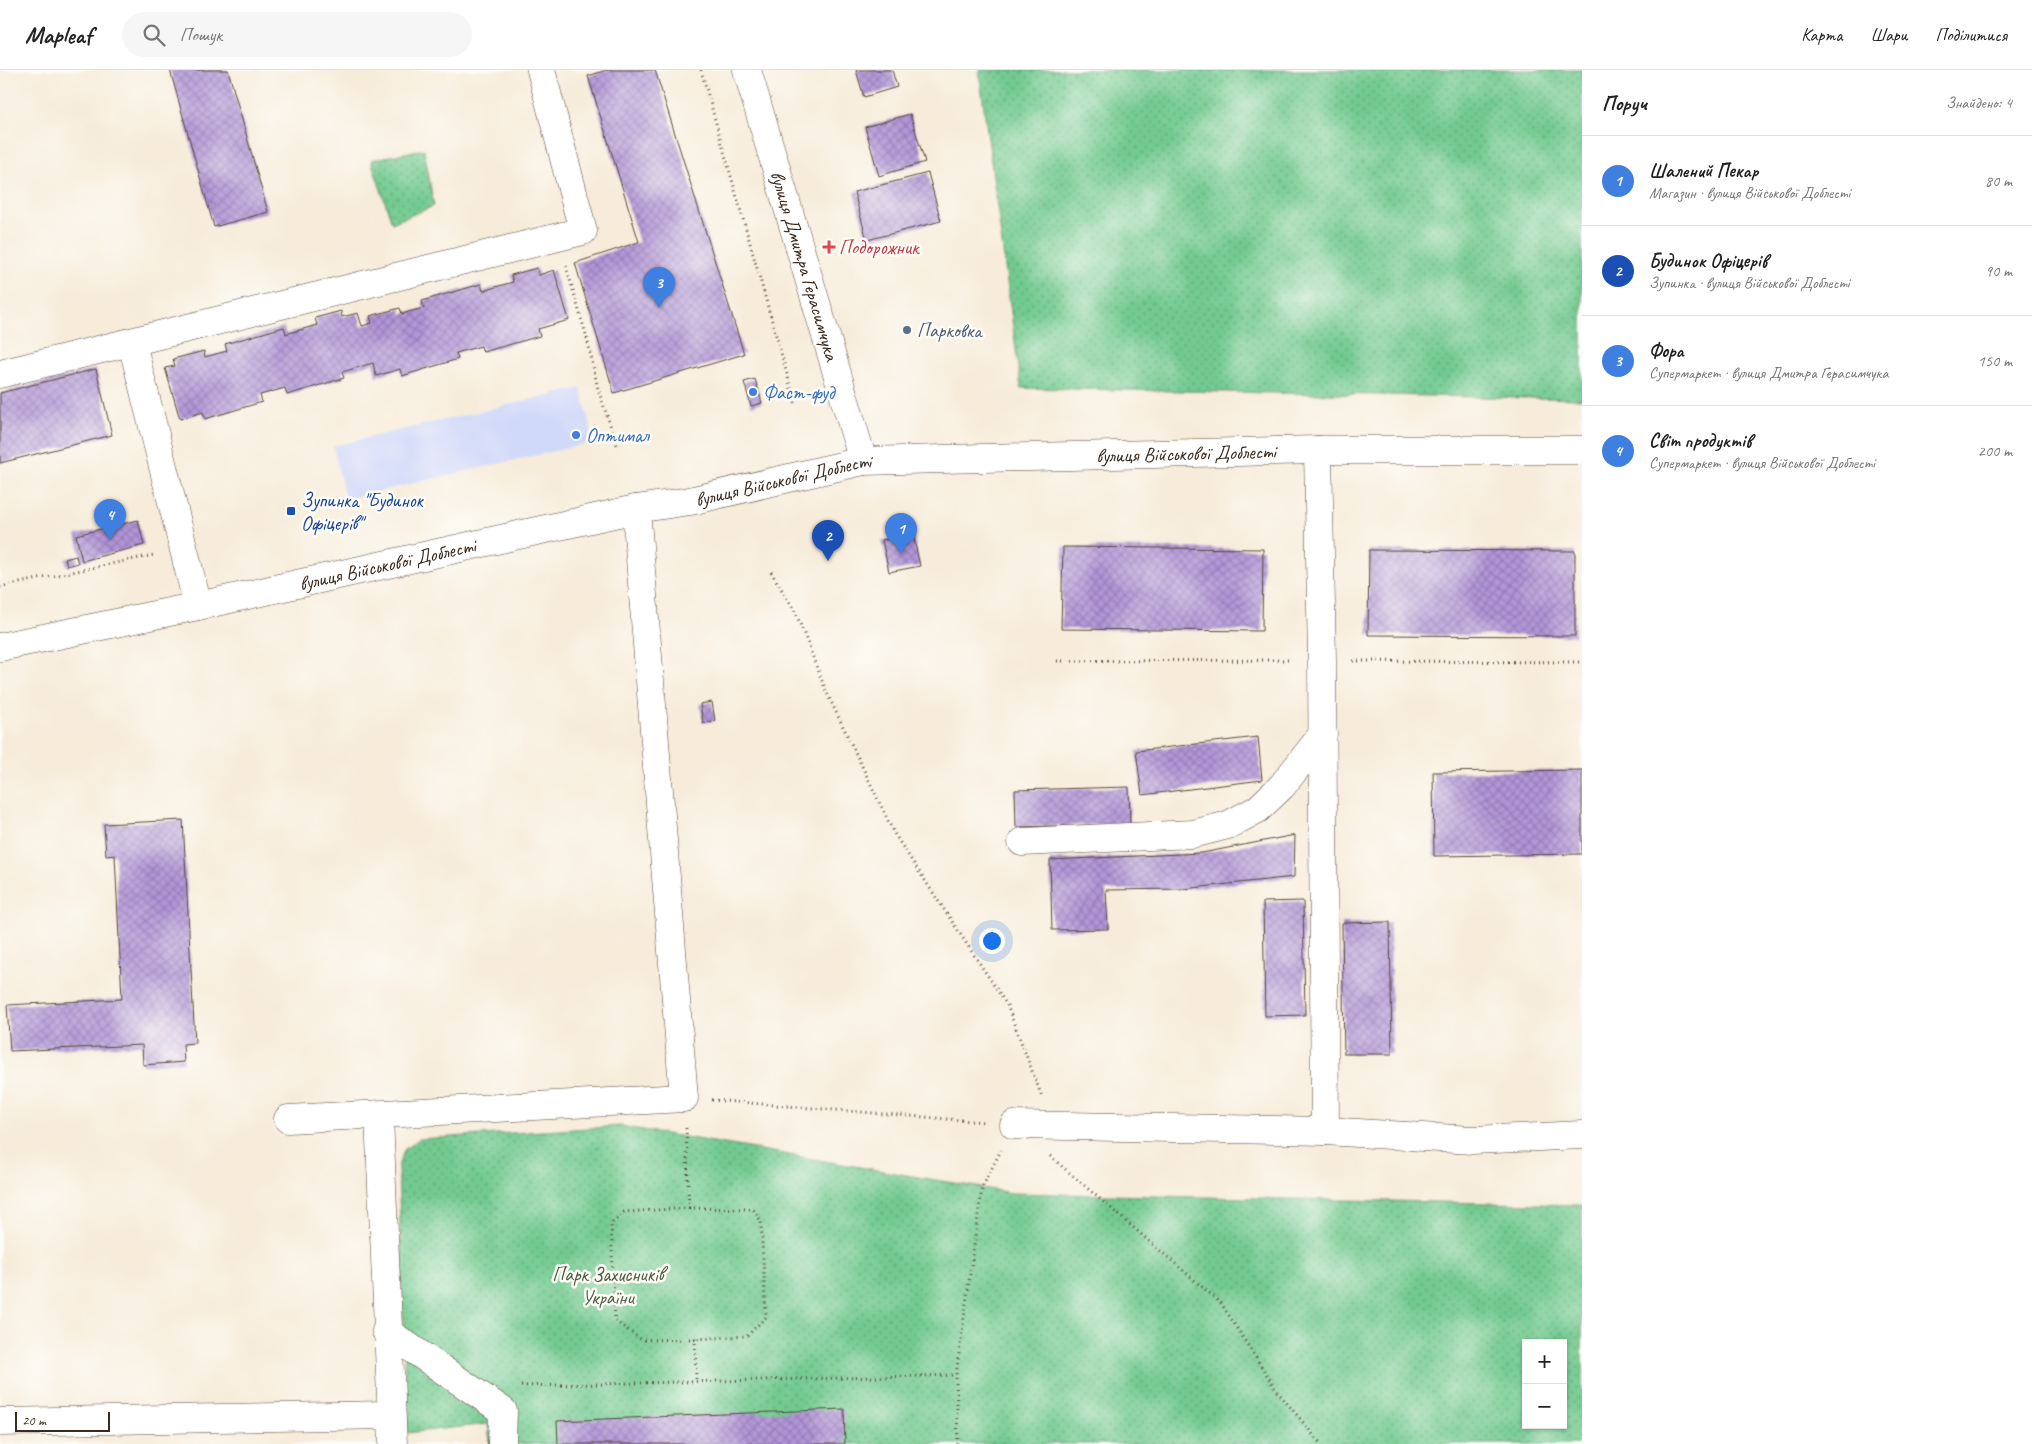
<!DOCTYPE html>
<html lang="uk">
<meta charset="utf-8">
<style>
:root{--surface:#fff;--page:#f6f6f6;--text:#222;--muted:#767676;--line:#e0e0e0;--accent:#0f766e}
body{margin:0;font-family:Caveat,sans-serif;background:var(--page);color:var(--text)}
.controls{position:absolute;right:15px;bottom:15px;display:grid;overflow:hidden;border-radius:0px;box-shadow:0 1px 4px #0004}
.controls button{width:45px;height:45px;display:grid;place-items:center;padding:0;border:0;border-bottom:1px solid var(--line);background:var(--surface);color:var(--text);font:25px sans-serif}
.scale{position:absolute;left:15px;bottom:12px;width:95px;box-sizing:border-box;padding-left:5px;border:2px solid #3b2a1e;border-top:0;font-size:14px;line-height:18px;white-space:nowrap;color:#3b2a1e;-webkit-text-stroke:4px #fdfcf7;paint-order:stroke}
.you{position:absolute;left:991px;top:870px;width:18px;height:18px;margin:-12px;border:4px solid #fff;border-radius:50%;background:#1a73e8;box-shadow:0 0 0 8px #1a73e833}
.badge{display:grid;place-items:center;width:32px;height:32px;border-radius:50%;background:var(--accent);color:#fff;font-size:16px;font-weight:700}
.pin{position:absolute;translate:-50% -41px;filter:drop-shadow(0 1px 2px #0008)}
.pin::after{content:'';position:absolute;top:26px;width:18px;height:15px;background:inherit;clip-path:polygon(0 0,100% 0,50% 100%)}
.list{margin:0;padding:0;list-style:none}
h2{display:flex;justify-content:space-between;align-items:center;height:65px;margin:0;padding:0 20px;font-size:21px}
h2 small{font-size:16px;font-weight:400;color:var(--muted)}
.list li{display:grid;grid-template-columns:32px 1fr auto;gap:15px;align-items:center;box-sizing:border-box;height:90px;padding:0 20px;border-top:1px solid var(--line)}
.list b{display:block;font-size:19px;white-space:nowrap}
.list p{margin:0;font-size:16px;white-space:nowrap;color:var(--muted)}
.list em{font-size:16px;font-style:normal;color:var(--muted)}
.icon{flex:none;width:28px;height:28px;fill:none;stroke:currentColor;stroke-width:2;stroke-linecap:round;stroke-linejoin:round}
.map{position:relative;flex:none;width:1582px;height:1374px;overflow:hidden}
header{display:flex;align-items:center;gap:30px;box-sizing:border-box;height:70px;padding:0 25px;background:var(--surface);border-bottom:1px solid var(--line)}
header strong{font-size:24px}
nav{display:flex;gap:28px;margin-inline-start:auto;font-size:18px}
.search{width:350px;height:45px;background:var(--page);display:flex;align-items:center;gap:12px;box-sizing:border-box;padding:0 18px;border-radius:28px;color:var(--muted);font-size:19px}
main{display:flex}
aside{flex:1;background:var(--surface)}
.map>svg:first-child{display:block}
.built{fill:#d1d9f9}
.grass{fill:url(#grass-dots);stroke:#567a57;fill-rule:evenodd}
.building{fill:url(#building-cross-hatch)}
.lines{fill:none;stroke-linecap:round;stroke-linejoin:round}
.minor-casing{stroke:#57473a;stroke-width:29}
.path{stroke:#57473a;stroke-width:3;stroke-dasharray:1 4;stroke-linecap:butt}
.minor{stroke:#fff;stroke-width:28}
.health-dot{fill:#e0444e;stroke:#fdfcf7;stroke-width:2}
.service-dot{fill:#5c6f8a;stroke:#fdfcf7;stroke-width:2}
.shop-dot{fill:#3f7fe0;stroke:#fdfcf7;stroke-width:2}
.transit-dot{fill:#1a4fb4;stroke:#fdfcf7;stroke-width:2}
.labels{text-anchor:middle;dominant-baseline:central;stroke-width:5;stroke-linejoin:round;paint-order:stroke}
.health-label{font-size:20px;fill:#be3a42;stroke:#fdfcf7;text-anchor:start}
.street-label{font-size:20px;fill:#3b2a1e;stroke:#fdfcf7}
.service-label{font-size:20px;fill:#4e5e75;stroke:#fdfcf7;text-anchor:start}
.shop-label{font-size:20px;fill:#366cbe;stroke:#fdfcf7;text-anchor:start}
.transit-label{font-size:20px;fill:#164399;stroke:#fdfcf7;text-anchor:start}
.park-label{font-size:20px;fill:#4c5a40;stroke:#fdfcf7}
</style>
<header>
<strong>Mapleaf</strong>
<div class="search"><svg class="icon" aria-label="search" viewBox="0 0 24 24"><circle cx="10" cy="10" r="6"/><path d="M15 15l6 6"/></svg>Пошук</div>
<nav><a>Карта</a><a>Шари</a><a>Поділитися</a></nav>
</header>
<main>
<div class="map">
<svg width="1582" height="1374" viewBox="0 0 1582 1374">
<defs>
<pattern id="grass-dots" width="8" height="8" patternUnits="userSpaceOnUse" patternTransform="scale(1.25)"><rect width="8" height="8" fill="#72ca90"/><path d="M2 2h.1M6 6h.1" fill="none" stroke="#5fa475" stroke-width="1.8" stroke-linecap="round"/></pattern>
<pattern id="building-cross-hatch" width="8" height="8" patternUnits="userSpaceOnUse" patternTransform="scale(1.25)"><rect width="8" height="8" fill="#b295d9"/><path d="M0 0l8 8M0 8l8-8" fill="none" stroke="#927aaf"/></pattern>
</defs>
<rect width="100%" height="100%" fill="#fdfcf7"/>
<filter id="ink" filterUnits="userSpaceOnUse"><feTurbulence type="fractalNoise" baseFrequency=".02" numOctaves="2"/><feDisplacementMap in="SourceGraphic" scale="10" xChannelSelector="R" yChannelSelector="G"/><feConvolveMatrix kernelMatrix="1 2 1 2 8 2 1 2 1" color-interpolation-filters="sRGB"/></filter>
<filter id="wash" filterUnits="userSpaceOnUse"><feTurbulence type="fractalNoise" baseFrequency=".0096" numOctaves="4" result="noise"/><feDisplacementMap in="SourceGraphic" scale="20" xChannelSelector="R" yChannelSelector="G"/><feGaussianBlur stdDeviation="1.12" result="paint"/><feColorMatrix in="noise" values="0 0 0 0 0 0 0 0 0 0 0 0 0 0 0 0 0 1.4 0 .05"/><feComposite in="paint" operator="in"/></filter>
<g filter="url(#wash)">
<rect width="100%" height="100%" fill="#f7ecda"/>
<path class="built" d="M581,318L594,372L345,429L333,376Z"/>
<g class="grass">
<path d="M979,0H1582V329L1021,318Z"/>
<path d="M424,79L434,136L392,153L371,90Z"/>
<path d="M620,1056L1012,1123L1582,1135V1374H490L488,1354L407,1363L398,1096L404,1080L419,1069ZM1526,1273H1563V1355H1526Z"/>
</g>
<g id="blocks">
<g class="building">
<path d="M170,0H228L268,142L214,157Z"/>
<path d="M607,0H655L744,284L614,323L575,193L639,172L588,6Z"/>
<path d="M856,0H892L897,17L864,27Z"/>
<path d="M910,44L925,92L879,106L865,57Z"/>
<path d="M928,103L941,151L867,170L854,122Z"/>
<path d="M537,198L539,205L554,200L569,250L538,259L540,266L483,282L481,276L456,283L458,289L402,306L400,299L376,306L373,293L342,302L344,308L287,325L285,318L260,325L262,332L205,349L203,342L180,349L165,298L175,296L173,289L204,281L205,287L227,281L225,274L284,257L286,264L317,255L315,248L341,241L342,247L358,243L362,256L372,253L370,246L400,238L402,244L412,241L424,238L422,231L481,214L483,221L499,216L513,212L511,205Z"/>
<path d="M96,299L112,365L0,393V323Z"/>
<path d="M755,309L762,333L751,336L744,312Z"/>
<path d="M138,450L144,475L82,491L76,465Z"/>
<path d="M913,465L920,496L889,502L882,470Z"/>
<path d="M1063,477L1263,479L1262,561L1061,559Z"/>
<path d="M1369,480L1575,481V566L1368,565Z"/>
<path d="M76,486L78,493L67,496L65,489Z"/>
<path d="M712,632L715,651L703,653L700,634Z"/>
<path d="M1258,667L1262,710L1142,725L1136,681Z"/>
<path d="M1582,700V784L1434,786L1433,702Z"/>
<path d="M1129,717L1130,754L1016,757L1015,720Z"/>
<path d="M183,750L195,973L183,974L184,992L143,995L142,975L10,981L7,935L122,929L115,785L106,786L104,754Z"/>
<path d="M1295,765L1294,807L1183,819L1106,820L1108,859L1052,860L1050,790L1202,783Z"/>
<path d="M1303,831L1305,945L1265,946L1263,832Z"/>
<path d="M1390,852L1392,984H1344L1342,853Z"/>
<path d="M844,1339L845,1374H558L557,1351Z"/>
</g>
</g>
</g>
<g filter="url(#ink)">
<use href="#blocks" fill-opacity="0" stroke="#57473a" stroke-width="1"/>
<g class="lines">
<g class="minor-casing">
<g id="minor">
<path id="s1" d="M747,0L863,391"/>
<path d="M132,273L198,536"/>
<path d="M0,304L583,161L541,0"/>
<path d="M1318,380L1322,590L1325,1061"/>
<path id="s2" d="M0,577L198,536L636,439L690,431L863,391L1318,380H1582"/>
<path d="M1022,772L1193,764L1228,755L1258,739L1282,716L1323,664"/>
<path d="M379,1046L393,1374"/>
<path d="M288,1049L684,1028L636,439"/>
<path d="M1014,1055L1325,1061L1472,1070L1582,1065"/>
<path d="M386,1261L503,1341L502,1374"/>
<path d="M0,1352L390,1345"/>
</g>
</g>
<g class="path">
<path d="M701,0L796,336"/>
<path d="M566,196L587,268L598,319L618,378"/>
<path d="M771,502L796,543L826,621L895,765L1007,935L1042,1027"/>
<path d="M0,517L154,485"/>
<path d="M1057,591L1291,590"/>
<path d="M1353,591L1582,592"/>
<path d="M712,1030L985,1052"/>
<path d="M686,1058L689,1138L624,1142L611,1154L615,1251L642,1270L695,1269L696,1311"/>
<path d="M1050,1086L1221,1233L1277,1321L1321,1374"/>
<path d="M689,1138L753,1139L761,1151L766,1247L747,1266L695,1269"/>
<path d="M521,1316L956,1305"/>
<path d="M958,1374L956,1305L982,1118L1001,1080"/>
</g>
<use href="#minor" class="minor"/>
</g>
</g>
<path class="health-dot" d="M826.5 169.5h5v5h5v5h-5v5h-5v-5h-5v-5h5z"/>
<circle class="service-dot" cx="907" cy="260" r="5"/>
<g class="shop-dot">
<circle cx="753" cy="322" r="5"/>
<circle cx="576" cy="365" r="5"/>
</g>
<rect class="transit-dot" x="286" y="436" width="10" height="10" rx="2.5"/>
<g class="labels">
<g class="health-label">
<text x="839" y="177">Подорожник</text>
</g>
<g class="street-label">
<text stroke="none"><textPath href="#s1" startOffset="204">вулиця Дмитра Герасимчука</textPath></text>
<text stroke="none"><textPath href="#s2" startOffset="1206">вулиця Військової Доблесті</textPath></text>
<text stroke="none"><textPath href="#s2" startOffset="801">вулиця Військової Доблесті</textPath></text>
<text stroke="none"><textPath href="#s2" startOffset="396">вулиця Військової Доблесті</textPath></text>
</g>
<g class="service-label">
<text x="917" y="260">Парковка</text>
</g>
<g class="shop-label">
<text x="763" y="322">Фаст-фуд</text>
<text x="586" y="365">Оптимал</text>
</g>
<g class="transit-label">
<text x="301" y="430">Зупинка "Будинок<tspan x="301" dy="23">Офіцерів"</tspan></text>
</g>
<g class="park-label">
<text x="608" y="1204">Парк Захисників<tspan x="608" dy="23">України</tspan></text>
</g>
</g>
</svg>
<div class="controls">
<button>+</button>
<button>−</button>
</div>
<div class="scale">20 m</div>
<div class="you"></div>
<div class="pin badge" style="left:901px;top:484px;background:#3f7fe0">1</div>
<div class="pin badge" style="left:828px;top:491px;background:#1a4fb4">2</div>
<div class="pin badge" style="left:659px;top:238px;background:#3f7fe0">3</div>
<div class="pin badge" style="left:110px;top:470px;background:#3f7fe0">4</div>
</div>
<aside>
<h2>Поруч<small>Знайдено: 4</small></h2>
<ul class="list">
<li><span class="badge" style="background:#3f7fe0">1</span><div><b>Шалений Пекар</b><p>Магазин · вулиця Військової Доблесті</p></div><em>80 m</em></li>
<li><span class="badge" style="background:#1a4fb4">2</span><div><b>Будинок Офіцерів</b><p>Зупинка · вулиця Військової Доблесті</p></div><em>90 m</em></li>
<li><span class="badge" style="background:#3f7fe0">3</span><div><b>Фора</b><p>Супермаркет · вулиця Дмитра Герасимчука</p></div><em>150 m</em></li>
<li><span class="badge" style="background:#3f7fe0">4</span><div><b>Світ продуктів</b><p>Супермаркет · вулиця Військової Доблесті</p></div><em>200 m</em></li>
</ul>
</aside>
</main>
